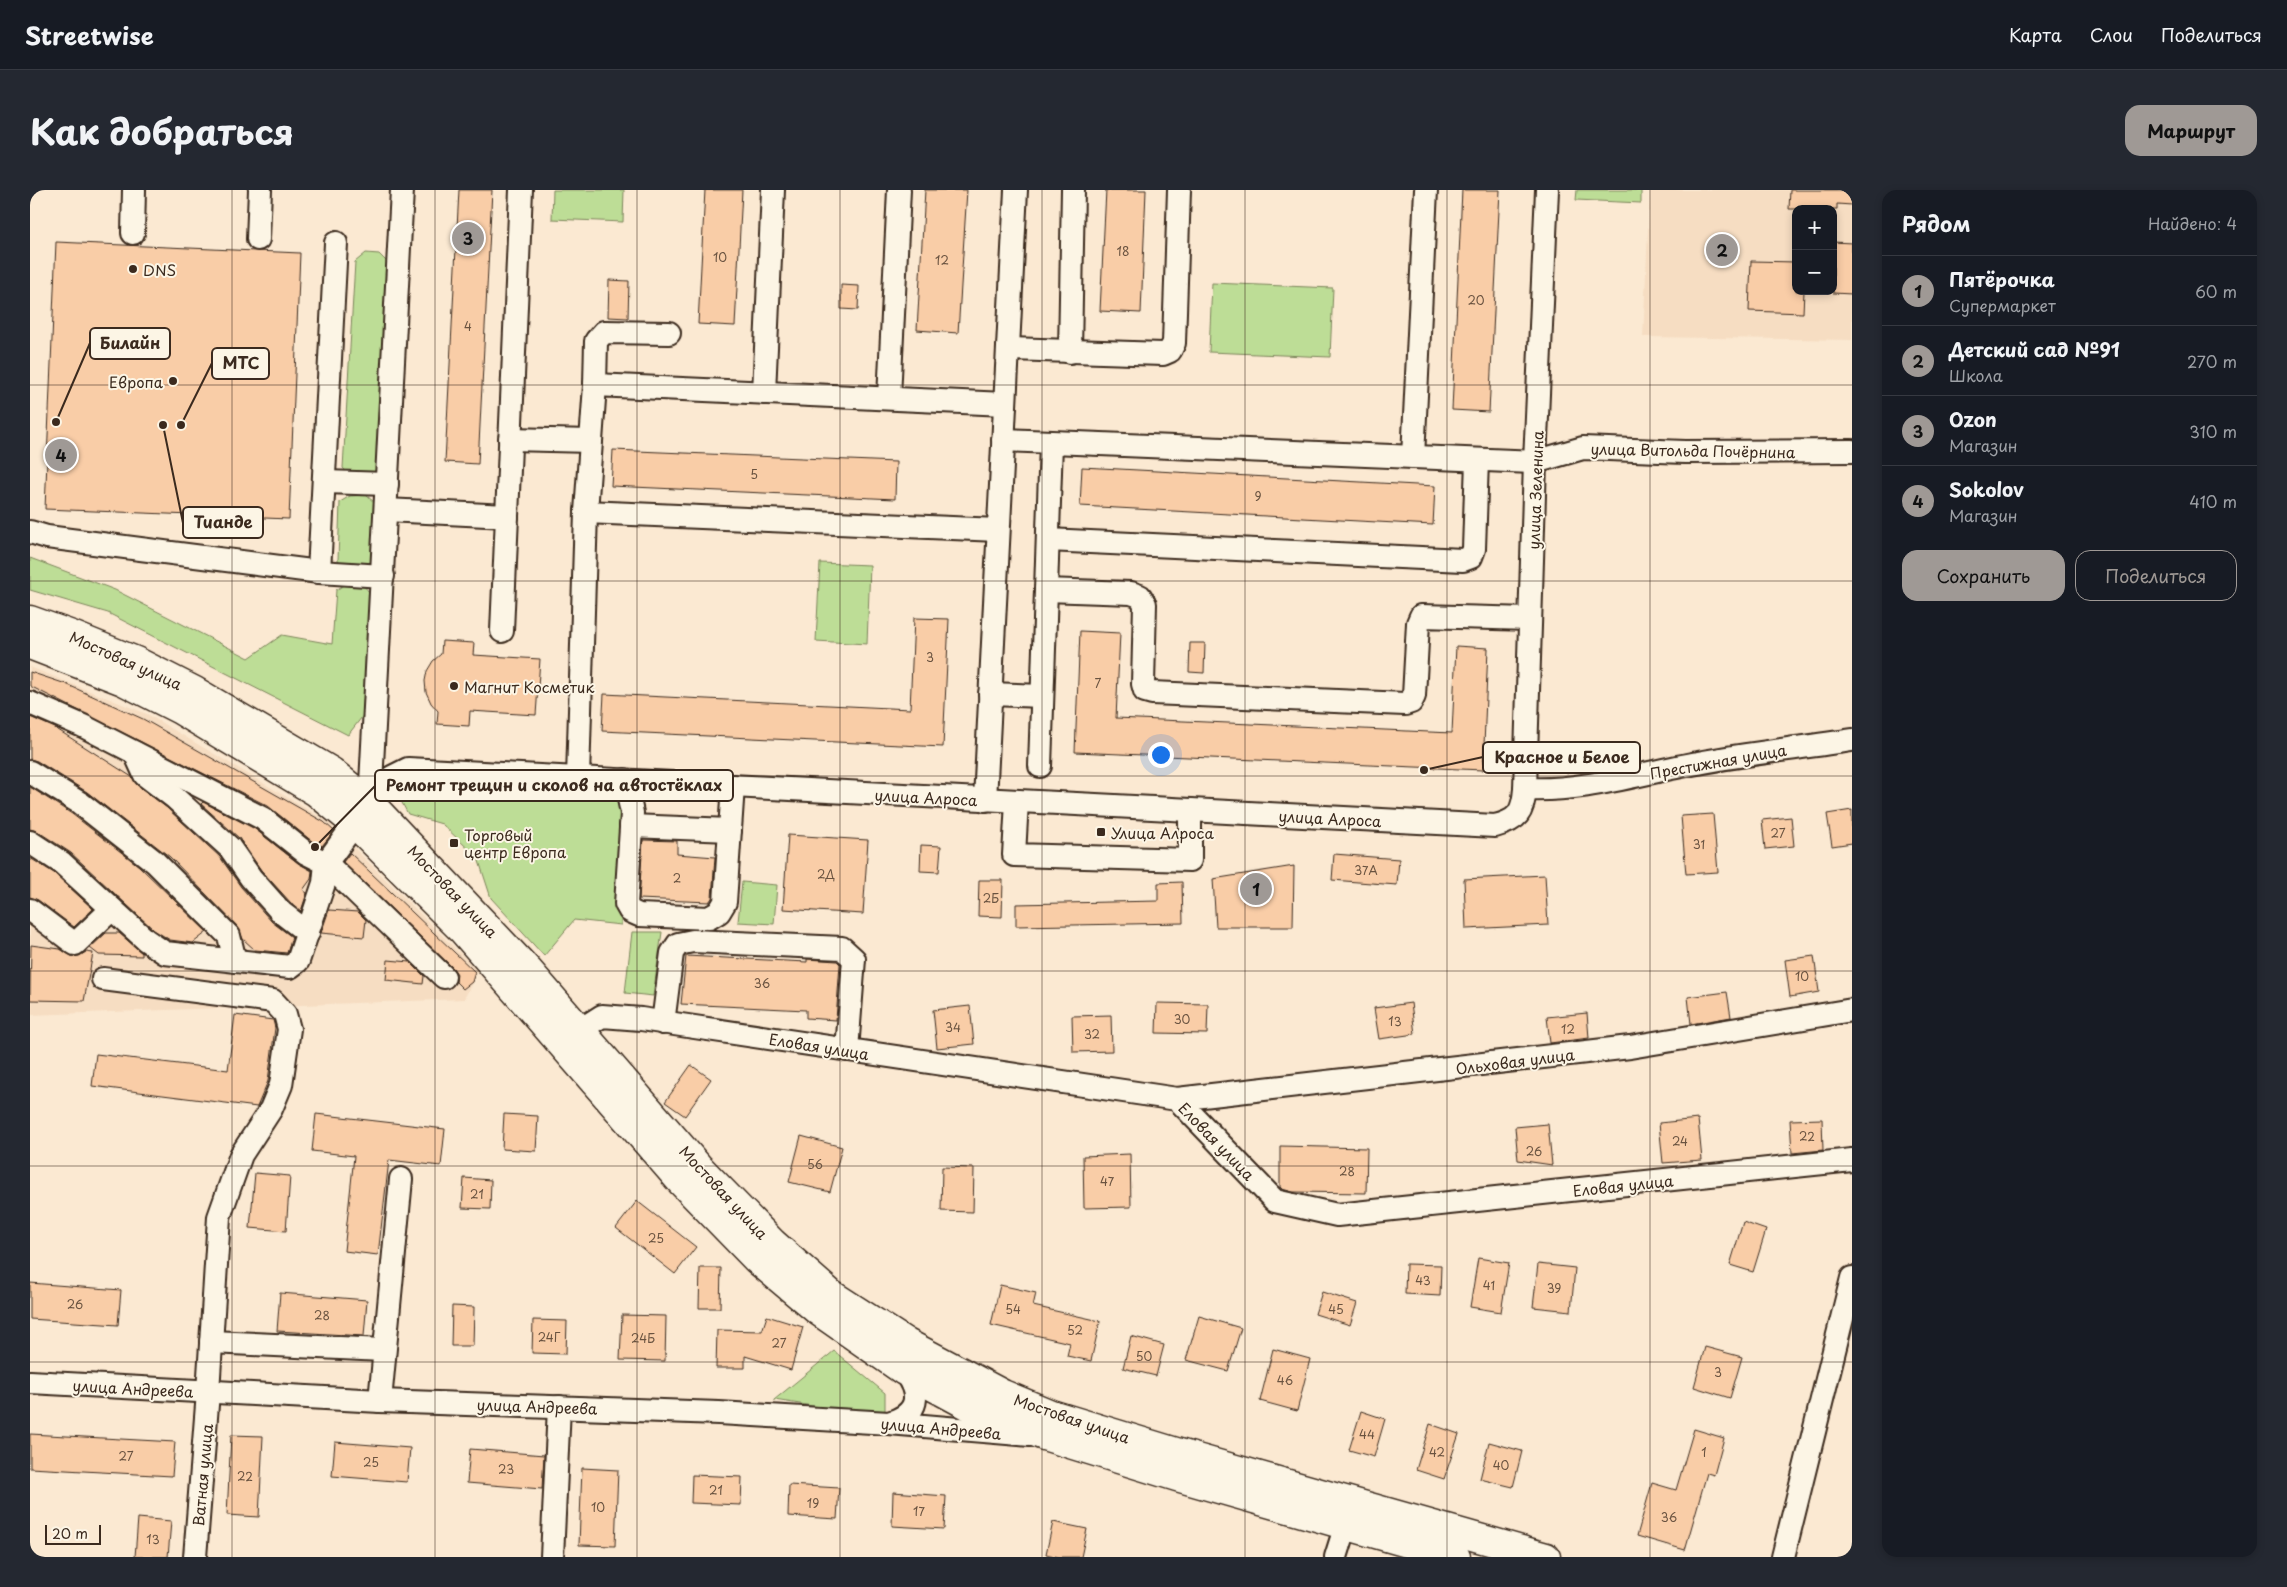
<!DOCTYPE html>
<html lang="ru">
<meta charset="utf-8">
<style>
:root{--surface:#171b24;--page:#242831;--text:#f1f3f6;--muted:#9ea1a6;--line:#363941;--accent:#9f9995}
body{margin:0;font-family:"Playpen Sans",sans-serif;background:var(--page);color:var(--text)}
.controls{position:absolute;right:15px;top:15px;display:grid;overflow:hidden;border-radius:10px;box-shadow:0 2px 8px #0003}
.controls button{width:45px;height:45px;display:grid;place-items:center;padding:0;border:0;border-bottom:1px solid var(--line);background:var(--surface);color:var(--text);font:25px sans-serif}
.scale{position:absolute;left:15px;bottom:12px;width:56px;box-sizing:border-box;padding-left:5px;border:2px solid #3b2a1e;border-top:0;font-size:14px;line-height:18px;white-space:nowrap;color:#3b2a1e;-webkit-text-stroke:4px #fcf5e5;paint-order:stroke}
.you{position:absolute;left:1130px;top:564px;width:18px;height:18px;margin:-12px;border:4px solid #fff;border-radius:50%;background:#1a73e8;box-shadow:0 0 0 8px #1a73e833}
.badge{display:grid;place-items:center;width:32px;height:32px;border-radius:50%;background:var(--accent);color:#111;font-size:16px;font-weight:700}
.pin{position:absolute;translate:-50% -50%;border:2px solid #fff;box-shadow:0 1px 5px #0006}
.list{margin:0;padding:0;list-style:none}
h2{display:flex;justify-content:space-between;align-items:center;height:65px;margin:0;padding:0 20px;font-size:21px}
h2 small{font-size:16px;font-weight:400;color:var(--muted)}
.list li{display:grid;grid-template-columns:32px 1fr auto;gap:15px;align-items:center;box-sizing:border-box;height:70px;padding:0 20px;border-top:1px solid var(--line)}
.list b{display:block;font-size:19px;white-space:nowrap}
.list p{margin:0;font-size:16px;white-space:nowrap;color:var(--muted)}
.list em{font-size:16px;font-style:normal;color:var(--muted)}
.actions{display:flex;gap:10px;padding:15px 20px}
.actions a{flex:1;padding:11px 0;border:1px solid var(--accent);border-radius:15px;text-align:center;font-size:18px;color:var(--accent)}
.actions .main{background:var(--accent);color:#111}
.map{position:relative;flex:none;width:1822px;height:1367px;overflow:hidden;border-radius:15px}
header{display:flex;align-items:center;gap:30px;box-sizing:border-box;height:70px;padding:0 25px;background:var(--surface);border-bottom:1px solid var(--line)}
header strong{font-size:24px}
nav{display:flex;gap:28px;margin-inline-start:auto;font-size:18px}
.intro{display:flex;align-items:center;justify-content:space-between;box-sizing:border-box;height:120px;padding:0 30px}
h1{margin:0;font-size:35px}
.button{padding:12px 22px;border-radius:15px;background:var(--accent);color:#111;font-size:18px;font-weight:700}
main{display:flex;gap:30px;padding:0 30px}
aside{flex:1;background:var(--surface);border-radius:15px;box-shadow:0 2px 8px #0003}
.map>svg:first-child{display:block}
.built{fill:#f6ddc2;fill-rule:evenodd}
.green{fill:#bddd96;stroke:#7c845a}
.building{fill:#f9cda7;stroke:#3b2a1e}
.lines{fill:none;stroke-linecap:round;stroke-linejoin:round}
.minor-casing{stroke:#3b2a1e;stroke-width:26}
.major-casing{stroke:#3b2a1e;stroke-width:31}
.minor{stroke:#fcf5e5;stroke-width:22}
.major{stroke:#fcf5e5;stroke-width:28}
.grid{fill:none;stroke:#3b2a1e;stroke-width:1;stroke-opacity:0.55}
.poi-dot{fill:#3b2a1e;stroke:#fcf5e5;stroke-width:2}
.labels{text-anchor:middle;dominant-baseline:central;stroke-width:4;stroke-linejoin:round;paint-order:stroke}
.number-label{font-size:12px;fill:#6a5340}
.poi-label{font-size:15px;fill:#3b2a1e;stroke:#fcf5e5;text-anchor:start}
.street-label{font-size:15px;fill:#3b2a1e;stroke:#fcf5e5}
.leader{fill:none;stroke:#3b2a1e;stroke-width:2}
.callout-dot{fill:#3b2a1e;stroke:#fcf5e5;stroke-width:2}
.callout{fill:#fcf5e5;stroke:#3b2a1e;stroke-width:2}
.callout-label{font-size:16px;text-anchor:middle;font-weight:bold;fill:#3b2a1e}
</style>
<header>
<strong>Streetwise</strong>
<nav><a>Карта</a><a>Слои</a><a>Поделиться</a></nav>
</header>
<div class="intro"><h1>Как добраться</h1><a class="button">Маршрут</a></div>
<main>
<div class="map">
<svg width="1822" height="1367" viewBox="0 0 1822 1367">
<rect width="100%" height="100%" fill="#fbe9d2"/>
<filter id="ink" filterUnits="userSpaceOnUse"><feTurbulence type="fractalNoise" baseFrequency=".02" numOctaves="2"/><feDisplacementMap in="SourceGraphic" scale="10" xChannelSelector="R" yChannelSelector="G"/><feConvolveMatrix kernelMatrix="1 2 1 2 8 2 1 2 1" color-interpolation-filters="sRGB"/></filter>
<g filter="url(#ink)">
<g class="built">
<path d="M1620,0H1822V150L1613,147ZM1766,19H1803V101H1766Z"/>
<path d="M0,477L117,524L297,631L448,781L434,809L0,825Z"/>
</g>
<g class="green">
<path d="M523,0H594L593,32L522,29Z"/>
<path d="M1547,0H1611V13L1546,10Z"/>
<path d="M336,63L349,64L359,74L347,281L335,286H320L313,278L325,72Z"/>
<path d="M1182,93L1303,98L1300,167L1179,162Z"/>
<path d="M336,305L345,313L342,374L335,377H314L308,370L310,312L320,306Z"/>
<path d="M0,368L85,400L219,468L252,445L302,454L306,400L314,395H333L340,403L335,523L318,545L78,423L0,400Z"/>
<path d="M790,373L840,375L837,454L786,451Z"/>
<path d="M381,596L585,605L593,611L591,735L544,730L514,766L461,708L448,668L412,634L378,624L371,611Z"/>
<path d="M712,692L747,695L744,734L708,732Z"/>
<path d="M602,742H632L623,806L595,803Z"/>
<path d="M804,1161L855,1203V1227L744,1210Z"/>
</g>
<g class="building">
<path d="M429,0H462L448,274L415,272Z"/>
<path d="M675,0H712L705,136L668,134Z"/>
<path d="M895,0H937L928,143L887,140Z"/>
<path d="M1076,0H1116L1111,123L1070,121Z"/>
<path d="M1432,0H1470L1459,222L1422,220Z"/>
<path d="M1760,0H1822V15L1807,14V19H1759Z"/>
<path d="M26,52L270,63L259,329L15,319Z"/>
<path d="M1803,52L1822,53V104L1803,103Z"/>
<path d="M1721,71L1766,72V101H1774L1773,123L1719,121Z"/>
<path d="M579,90L599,91L598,128L578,127Z"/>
<path d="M811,95L829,96L828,120L811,119Z"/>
<path d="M583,260L866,272L865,309L581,296Z"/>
<path d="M1052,277L1405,296L1403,335L1050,316Z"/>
<path d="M884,428L919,429L913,557L572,541L574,504L880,519Z"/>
<path d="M1050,441L1090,443L1086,528L1422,543L1426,456L1458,458L1453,580L1045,562Z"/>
<path d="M412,451L444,453L443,465L510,469L506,525L440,521L439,536L407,534L408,521L401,513L396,502L395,491L397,481L403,471L411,464Z"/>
<path d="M1160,453H1175L1174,483L1159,482Z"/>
<path d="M0,482L36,494L113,529L294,632L304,641L292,656L283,652L238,616L0,496Z"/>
<path d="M0,527L25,538L102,587L107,595L137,618L190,667L211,697L242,732L262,747L257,763L225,760L213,749L208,737L140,667L57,602L7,571L0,569Z"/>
<path d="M0,597L42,624L109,676L177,742L163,753L140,750L124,740L41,663L7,641L0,639Z"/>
<path d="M173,612L225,639L268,673L282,681L281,689L273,700L277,703L271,721L261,713L231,680L209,648L171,614Z"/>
<path d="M1822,620V653L1802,656L1797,624Z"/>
<path d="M1683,624L1688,682L1656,684L1651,626Z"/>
<path d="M1761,627L1764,656L1735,659L1732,630Z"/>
<path d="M758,645L838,650L833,724L753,719Z"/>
<path d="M613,650L647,651V664L685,667L682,708L679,712L609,709Z"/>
<path d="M891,655L911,656L909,682L890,681Z"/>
<path d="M320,663L445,782L442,792L433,799L426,792L427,784L423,778L313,672Z"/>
<path d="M1304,664L1369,669L1367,695L1302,690Z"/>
<path d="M0,668L24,683L63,719L44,737L8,710L0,707Z"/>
<path d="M1264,676L1263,737H1186L1183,689Z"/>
<path d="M1515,685L1518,735L1436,739L1434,689Z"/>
<path d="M949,690H973L972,727L948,726Z"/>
<path d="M1152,692L1153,733L986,736V714L1128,711V693Z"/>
<path d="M299,720L328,722L336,730L334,747L291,743Z"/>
<path d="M76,743H89L112,763V766L69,765L60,758Z"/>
<path d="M1,755L30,759L43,767L49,766L56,762L63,763L54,811L0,810Z"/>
<path d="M656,766L777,772V769L807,771L810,774L806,830L776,828V820L651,814Z"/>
<path d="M1784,766L1789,802L1760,807L1755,770Z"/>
<path d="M358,770L380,772L394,786L393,794L356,790Z"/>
<path d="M1697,802L1701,827L1661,834L1658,807Z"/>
<path d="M1127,813L1178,814L1177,844L1126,843Z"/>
<path d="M1381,813L1385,844L1349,849L1344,818Z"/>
<path d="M940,816L944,854L907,858L903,820Z"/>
<path d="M1557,823L1559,848L1520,853L1517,827Z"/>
<path d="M205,825L243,830L245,838L238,891L227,917L62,896L66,864L198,880Z"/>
<path d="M1081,825L1082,861L1043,862L1042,826Z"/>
<path d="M661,875L681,889L655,926L635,912Z"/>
<path d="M286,924L415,939L411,976L359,970L348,1065L314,1061L324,966L282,961Z"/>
<path d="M474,924L508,926L506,961L472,959Z"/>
<path d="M1668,929L1672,970L1633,973L1629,933Z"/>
<path d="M1792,929L1793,960L1762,963L1760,930Z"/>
<path d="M1518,934L1522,975L1488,970L1485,937Z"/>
<path d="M771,946L812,957L800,1002L759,992Z"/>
<path d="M1250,956L1337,958L1336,1003L1263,1002L1252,999L1250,997Z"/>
<path d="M1100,964L1101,1017L1054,1018L1053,966Z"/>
<path d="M912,977L944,978L943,1022L911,1021Z"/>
<path d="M225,983L260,986L256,1041L220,1038Z"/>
<path d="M434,988L461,990L460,1019L432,1018Z"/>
<path d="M607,1011L666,1057L645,1084L586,1038Z"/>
<path d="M1713,1032L1736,1040L1723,1082L1700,1075Z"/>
<path d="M1448,1068L1479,1073L1471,1122L1440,1117Z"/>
<path d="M1376,1074L1411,1075L1410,1106L1375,1104Z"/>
<path d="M1508,1074L1545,1078L1541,1121L1503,1117Z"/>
<path d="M670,1078H691L690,1118H669Z"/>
<path d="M0,1093L91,1100L88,1135L0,1129Z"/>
<path d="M970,1095L1006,1103L1003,1116L1070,1131L1061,1171L1037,1166L1040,1153L961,1135Z"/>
<path d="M1292,1102L1327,1113L1320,1135L1285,1124Z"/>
<path d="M250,1103L337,1110L334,1146L247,1141Z"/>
<path d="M422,1116L444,1117L443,1156H421Z"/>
<path d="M592,1125L636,1126L635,1171L590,1170Z"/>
<path d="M737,1126L773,1137L761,1180L715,1166V1178H686L687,1140L732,1141Z"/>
<path d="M1169,1126L1211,1138L1198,1181L1156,1170Z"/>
<path d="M503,1130L537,1131L536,1164L502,1163Z"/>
<path d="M1101,1146L1134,1155L1126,1186L1093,1178Z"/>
<path d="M1675,1157L1712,1167L1700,1208L1664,1197Z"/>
<path d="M1243,1159L1280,1169L1267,1221L1230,1211Z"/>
<path d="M1331,1221L1355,1229L1344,1267L1319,1260Z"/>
<path d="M1400,1234L1429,1244L1414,1289L1386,1280Z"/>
<path d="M1664,1239L1694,1248L1684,1285L1677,1283L1655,1360L1607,1346L1622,1293L1646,1300Z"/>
<path d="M0,1244L145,1252L142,1286L0,1278Z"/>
<path d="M201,1245L233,1246L229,1327L197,1325Z"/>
<path d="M305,1252L380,1258L377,1292L302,1286Z"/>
<path d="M1459,1252L1492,1261L1483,1297L1450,1289Z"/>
<path d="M440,1259L514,1265L512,1299L437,1293Z"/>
<path d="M552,1278L588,1280L585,1356L549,1355Z"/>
<path d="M662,1285L712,1287L711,1315L661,1313Z"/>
<path d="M759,1295L809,1298L807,1329L758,1326Z"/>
<path d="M863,1302L916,1306L914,1339L862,1336Z"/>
<path d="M108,1328L141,1331L138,1367H105Z"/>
<path d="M1023,1332L1057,1339L1051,1367H1029L1016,1364Z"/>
</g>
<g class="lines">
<g class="minor-casing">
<g id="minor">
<path d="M103,43L104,0"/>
<path d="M228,49L230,0"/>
<path d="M978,159L1133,164L1140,161L1144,153L1149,0"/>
<path d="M1040,162L1043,0"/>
<path d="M565,195L566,151L574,142L639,143"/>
<path d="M734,203L743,0"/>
<path d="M859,208L869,0"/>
<path d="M480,249L561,251"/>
<path d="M973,250L1505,272L1553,258L1655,262L1822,261"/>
<path d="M1021,253L1016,400L1101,403L1110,406L1115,414L1113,494L1115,501L1122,503L1375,514L1381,512L1384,506L1388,433L1391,426L1500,429"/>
<path d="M1383,267L1396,0"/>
<path d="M295,292L357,294"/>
<path d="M356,320L477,326L491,0"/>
<path d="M556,322L968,340"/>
<path d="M0,342L17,347L289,382L306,53"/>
<path d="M1018,350L1433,370L1441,367L1444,359L1447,270"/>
<path d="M289,382L353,386"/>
<path d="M472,441L477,326"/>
<path d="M960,504L1012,506"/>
<path d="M0,513L53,536L232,628L276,663L296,673L414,787"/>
<path d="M105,563L115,585L145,608L200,658L221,688L252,723L278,743"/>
<path d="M1010,576L1016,400"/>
<path d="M0,582L50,613L125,672L199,746L205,771"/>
<path d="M548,588L556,322L565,195L975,214"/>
<path d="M595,590L602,623L596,714L600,721L609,725L679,728L689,722L695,712L703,596"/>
<path d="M1495,599C1554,602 1610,583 1668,573C1719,563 1771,558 1822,550"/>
<path d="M955,610L986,0"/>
<path d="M987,611L984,665L1160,670V620"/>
<path d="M340,613L372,0"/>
<path d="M601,636L700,640"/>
<path d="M0,652L32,673L116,750L135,763L260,777L268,771L294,693L296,673L340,613L362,587L378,579L1465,636C1488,630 1493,623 1495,599L1505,272L1517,0"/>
<path d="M0,720L45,754L82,719"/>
<path d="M73,789L243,811L255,824L259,839L251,895L241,919L211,965L189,1027L178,1202L165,1367"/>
<path d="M633,833L642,763L648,754L663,751L812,758L824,769L817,860"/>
<path d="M550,840L572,826L611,829L1147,909L1245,1011L1307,1025L1822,970"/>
<path d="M1147,909L1600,857L1822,820"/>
<path d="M181,1152L353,1160"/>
<path d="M0,1192L350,1211L689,1223L859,1233L1000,1245"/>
<path d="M350,1211L371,989"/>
<path d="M859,1233C890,1223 891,1205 874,1181"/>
<path d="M522,1367L529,1217"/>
<path d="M1306,1367L1316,1335"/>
<path d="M1753,1367L1822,1088"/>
</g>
</g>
<g class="major-casing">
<g id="major">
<path d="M0,430L42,445L106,471L165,501L301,581L340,613L498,780L668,976L743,1053L801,1104L877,1153L973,1204L1021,1224L1156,1265L1516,1367"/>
<path d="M0,455L93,491L150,520L286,602L325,634L433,741L652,993L726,1069L788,1121L874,1181L939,1216L1014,1246L1147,1287L1426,1367"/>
</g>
</g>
<use href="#minor" class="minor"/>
<use href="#major" class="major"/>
</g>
</g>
<path class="grid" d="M202,0V1367M405,0V1367M607,0V1367M810,0V1367M1012,0V1367M1215,0V1367M1417,0V1367M1620,0V1367M0,195H1822M0,391H1822M0,586H1822M0,781H1822M0,976H1822M0,1172H1822"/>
<g class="poi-dot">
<circle cx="103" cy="79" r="5"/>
<circle cx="143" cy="191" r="5"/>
<circle cx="424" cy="496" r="5"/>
<rect x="1066" y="637" width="10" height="10" rx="2.5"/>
<rect x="419" y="648" width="10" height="10" rx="2.5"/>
</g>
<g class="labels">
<g class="number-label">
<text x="1093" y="61">18</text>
<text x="690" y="67">10</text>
<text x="912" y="70">12</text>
<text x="1446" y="110">20</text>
<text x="438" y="136">4</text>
<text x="724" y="284">5</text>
<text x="1228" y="306">9</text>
<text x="900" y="467">3</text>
<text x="1068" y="493">7</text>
<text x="1748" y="643">27</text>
<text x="1669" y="654">31</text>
<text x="1336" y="680">37А</text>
<text x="796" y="684">2Д</text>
<text x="647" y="688">2</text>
<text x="961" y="708">2Б</text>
<text x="1772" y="786">10</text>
<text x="732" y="793">36</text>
<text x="1152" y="829">30</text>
<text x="1365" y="831">13</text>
<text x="923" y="837">34</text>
<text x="1538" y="839">12</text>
<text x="1062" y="844">32</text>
<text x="1777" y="946">22</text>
<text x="1650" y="951">24</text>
<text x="1504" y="961">26</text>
<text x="785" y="974">56</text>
<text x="1317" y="981">28</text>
<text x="1077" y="991">47</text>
<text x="447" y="1004">21</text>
<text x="626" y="1048">25</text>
<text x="1393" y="1090">43</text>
<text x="1459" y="1095">41</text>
<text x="1524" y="1098">39</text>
<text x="45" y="1114">26</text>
<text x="983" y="1119">54</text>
<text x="1306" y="1119">45</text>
<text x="292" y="1125">28</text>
<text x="1045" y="1140">52</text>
<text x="519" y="1147">24Г</text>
<text x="613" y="1148">24Б</text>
<text x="749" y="1153">27</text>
<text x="1114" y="1166">50</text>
<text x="1688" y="1182">3</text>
<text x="1255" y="1190">46</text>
<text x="1337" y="1244">44</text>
<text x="1407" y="1262">42</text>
<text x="1674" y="1262">1</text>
<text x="96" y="1266">27</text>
<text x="341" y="1272">25</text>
<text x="1471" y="1275">40</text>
<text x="476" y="1279">23</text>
<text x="215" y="1286">22</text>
<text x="686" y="1300">21</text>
<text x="783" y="1313">19</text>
<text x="568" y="1317">10</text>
<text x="889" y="1321">17</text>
<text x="1639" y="1327">36</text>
<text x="123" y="1349">13</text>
</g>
<g class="poi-label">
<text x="113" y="79">DNS</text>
<text x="133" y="191" text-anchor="end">Европа</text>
<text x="434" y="496">Магнит Косметик</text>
<text x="1081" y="642">Улица Алроса</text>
<text x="434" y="644">Торговый<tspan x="434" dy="17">центр Европа</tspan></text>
</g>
<g class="street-label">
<text transform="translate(1663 260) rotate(1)">улица Витольда Почёрнина</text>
<text transform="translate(1505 300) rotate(-88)">улица Зеленина</text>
<text transform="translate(96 470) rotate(24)">Мостовая улица</text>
<text transform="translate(1688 571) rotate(-10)">Престижная улица</text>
<text transform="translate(896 607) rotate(3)">улица Алроса</text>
<text transform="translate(1300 628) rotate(3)">улица Алроса</text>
<text transform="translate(423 701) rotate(46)">Мостовая улица</text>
<text transform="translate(789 856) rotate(9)">Еловая улица</text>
<text transform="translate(1485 871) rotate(-7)">Ольховая улица</text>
<text transform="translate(1187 951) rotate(46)">Еловая улица</text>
<text transform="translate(1593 995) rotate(-6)">Еловая улица</text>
<text transform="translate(694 1002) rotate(47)">Мостовая улица</text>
<text transform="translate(103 1198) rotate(3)">улица Андреева</text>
<text transform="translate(507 1216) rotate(2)">улица Андреева</text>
<text transform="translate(1042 1228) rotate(19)">Мостовая улица</text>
<text transform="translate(911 1238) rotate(5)">улица Андреева</text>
<text transform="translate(172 1285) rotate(-85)">Ватная улица</text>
</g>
</g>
<path class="leader" d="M26 232L60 153M151 235L182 173M133 235L153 333M1394 580L1453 567M285 657L345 596"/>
<g class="callout-dot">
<circle cx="26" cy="232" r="5"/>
<circle cx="151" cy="235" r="5"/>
<circle cx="133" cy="235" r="5"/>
<circle cx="1394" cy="580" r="5"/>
<circle cx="285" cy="657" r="5"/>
</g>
<g class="callout">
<rect x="60" y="138" width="80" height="31" rx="5"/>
<rect x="182" y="158" width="57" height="31" rx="5"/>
<rect x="153" y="317" width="80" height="31" rx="5"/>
<rect x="1453" y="552" width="157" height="31" rx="5"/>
<rect x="345" y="580" width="358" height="31" rx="5"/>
</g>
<g class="callout-label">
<text x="100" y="159">Билайн</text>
<text x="211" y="179">МТС</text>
<text x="193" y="338">Тианде</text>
<text x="1532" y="573">Красное и Белое</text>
<text x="524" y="601">Ремонт трещин и сколов на автостёклах</text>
</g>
</svg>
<div class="controls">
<button>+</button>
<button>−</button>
</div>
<div class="scale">20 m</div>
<div class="you"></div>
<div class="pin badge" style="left:1226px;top:699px">1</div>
<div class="pin badge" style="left:1692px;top:60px">2</div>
<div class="pin badge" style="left:438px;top:48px">3</div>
<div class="pin badge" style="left:31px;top:265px">4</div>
</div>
<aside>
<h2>Рядом<small>Найдено: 4</small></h2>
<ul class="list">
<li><span class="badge">1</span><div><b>Пятёрочка</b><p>Супермаркет</p></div><em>60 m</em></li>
<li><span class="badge">2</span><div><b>Детский сад №91</b><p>Школа</p></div><em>270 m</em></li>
<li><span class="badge">3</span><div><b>Ozon</b><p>Магазин</p></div><em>310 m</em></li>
<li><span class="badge">4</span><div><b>Sokolov</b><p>Магазин</p></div><em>410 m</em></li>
</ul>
<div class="actions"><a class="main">Сохранить</a><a>Поделиться</a></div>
</aside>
</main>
